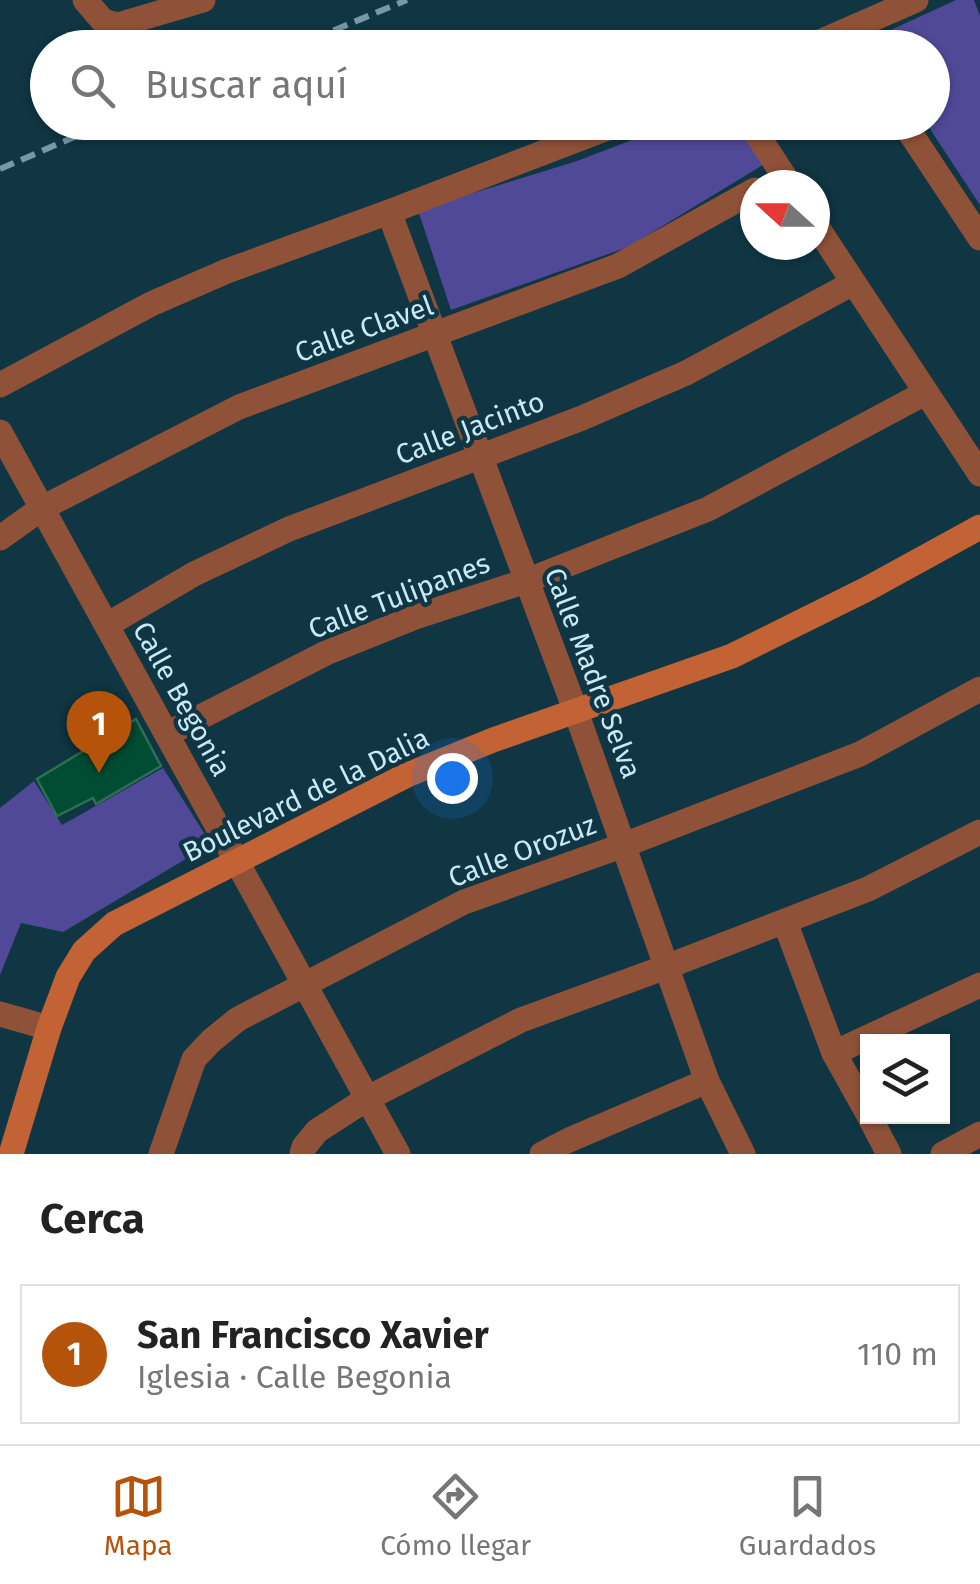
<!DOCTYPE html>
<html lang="es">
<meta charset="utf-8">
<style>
:root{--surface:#fff;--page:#f6f6f6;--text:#222;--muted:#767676;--line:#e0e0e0;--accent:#b45309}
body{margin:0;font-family:"Fira Sans",sans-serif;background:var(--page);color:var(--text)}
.controls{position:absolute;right:30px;bottom:30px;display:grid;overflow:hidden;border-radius:0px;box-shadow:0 2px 8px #0004}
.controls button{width:90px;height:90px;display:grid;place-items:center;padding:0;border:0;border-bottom:2px solid var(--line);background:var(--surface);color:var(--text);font:50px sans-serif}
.compass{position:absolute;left:740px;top:170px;width:90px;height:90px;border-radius:50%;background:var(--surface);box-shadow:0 2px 8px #0004;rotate:291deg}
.you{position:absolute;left:452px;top:778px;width:35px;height:35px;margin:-25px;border:8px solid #fff;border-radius:50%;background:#1a73e8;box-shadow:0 0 0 15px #1a73e833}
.badge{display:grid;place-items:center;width:65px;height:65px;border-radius:50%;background:var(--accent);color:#fff;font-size:32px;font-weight:700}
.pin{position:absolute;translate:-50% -82px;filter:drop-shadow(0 2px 5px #0008)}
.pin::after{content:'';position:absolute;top:52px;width:35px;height:30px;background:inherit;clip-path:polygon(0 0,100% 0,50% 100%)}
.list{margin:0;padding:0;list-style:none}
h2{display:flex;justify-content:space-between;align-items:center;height:130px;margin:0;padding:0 40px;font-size:42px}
h2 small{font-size:32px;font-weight:400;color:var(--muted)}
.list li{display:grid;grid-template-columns:65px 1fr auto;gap:30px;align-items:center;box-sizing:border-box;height:140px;margin:0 20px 20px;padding:0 20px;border:2px solid var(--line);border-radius:0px}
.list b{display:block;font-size:38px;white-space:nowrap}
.list p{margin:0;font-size:32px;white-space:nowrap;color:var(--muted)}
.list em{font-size:32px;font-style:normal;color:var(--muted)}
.icon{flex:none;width:55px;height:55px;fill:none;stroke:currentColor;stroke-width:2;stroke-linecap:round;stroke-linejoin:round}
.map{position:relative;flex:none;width:980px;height:1154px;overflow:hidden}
.search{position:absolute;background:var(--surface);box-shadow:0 2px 8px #0004;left:30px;right:30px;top:30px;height:110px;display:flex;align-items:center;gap:25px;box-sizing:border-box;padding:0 35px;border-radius:55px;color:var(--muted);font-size:38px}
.sheet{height:290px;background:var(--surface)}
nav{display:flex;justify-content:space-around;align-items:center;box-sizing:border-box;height:140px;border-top:2px solid var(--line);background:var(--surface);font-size:28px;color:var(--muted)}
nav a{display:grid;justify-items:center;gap:5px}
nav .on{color:var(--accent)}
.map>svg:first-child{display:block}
.green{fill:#504998}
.building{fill:#004d34;stroke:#2d6f54;stroke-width:2.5}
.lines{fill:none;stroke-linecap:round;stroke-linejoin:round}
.street{stroke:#8f5238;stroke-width:25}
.secondary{stroke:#c36235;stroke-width:25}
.rail{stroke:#7599a7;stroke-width:6;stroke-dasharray:15 8;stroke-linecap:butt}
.labels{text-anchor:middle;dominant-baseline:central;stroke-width:9;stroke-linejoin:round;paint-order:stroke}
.street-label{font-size:28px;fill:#c8eaf8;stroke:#0f3642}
</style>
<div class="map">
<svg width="980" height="1154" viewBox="0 0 980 1154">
<rect width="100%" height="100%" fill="#0f3642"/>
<g class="green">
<path d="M956,0H974L980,16V205L926,123L932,122V48L877,47L871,39Z"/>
<path d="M676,123H738L766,163L628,247L451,310L418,210L577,161Z"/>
<path d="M163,768L211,844L63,932L21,923L0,975V808L34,781L62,825Z"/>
</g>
<path class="building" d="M136,719L161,766L96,804L93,798L57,816L37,779Z"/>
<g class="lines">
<g class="street">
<path d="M85,0L103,21L118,25L203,0"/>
<path d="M806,48L916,0"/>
<path d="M749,122L790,185"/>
<path d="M903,122L980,238"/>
<path d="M389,212L576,712L707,1081L743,1154"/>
<path d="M815,224L980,474"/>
<path d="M0,385L151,304L227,271L389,212L623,122"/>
<path d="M0,432L398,1154"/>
<path d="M0,538L42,508L239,407L618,266L755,190"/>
<path d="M107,625L194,574L289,529L582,418L686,373L853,283"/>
<path d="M167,734L326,653L418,616L526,581L708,509L925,393"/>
<path d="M785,922L834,1053L868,1114"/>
<path d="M0,1014L49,1028"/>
<path d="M834,1053L980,985"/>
<path d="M869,1116L889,1154"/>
<path d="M161,1154L194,1059L211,1041L238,1019L464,902L624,845L860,754L980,689"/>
<path d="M302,1154L304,1147L317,1131L368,1098L521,1020L666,967L868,889L980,832"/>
<path d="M542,1154L569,1140L707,1081"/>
<path d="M943,1154L980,1134"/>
</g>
<path class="secondary" d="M11,1154L49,1028L68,977L84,951L114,924L407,775L493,740L732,656L867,589L980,527"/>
<g class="rail">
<path d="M291,48L407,0"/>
<path d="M0,169L109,122"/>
</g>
</g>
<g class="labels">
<g class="street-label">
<text transform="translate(364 329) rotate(-20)">Calle Clavel</text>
<text transform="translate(470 428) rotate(-21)">Calle Jacinto</text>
<text transform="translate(399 596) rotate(-21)">Calle Tulipanes</text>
<text transform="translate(593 673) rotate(69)">Calle Madre Selva</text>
<text transform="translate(182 699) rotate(61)">Calle Begonia</text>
<text transform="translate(306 795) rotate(-26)">Boulevard de la Dalia</text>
<text transform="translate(522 851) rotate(-21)">Calle Orozuz</text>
</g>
</g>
</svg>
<div class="controls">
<button><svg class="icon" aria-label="layers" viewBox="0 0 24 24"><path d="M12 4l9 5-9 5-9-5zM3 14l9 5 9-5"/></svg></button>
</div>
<svg class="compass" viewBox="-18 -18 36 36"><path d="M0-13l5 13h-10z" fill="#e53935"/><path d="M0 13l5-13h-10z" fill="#767676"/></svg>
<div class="you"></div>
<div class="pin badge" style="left:99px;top:773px">1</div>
<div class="search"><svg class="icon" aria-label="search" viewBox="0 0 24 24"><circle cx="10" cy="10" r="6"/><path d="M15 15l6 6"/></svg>Buscar aquí</div>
</div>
<section class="sheet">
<h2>Cerca<small></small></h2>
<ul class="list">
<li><span class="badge">1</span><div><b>San Francisco Xavier</b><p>Iglesia · Calle Begonia</p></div><em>110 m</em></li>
</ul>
</section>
<nav>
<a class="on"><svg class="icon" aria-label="map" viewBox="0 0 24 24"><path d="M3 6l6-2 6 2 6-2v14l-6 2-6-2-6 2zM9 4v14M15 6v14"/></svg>Mapa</a>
<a><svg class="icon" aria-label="directions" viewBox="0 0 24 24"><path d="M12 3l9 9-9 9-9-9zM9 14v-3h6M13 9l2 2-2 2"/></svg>Cómo llegar</a>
<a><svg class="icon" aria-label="saved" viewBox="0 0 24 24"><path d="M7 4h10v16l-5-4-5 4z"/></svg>Guardados</a>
</nav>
